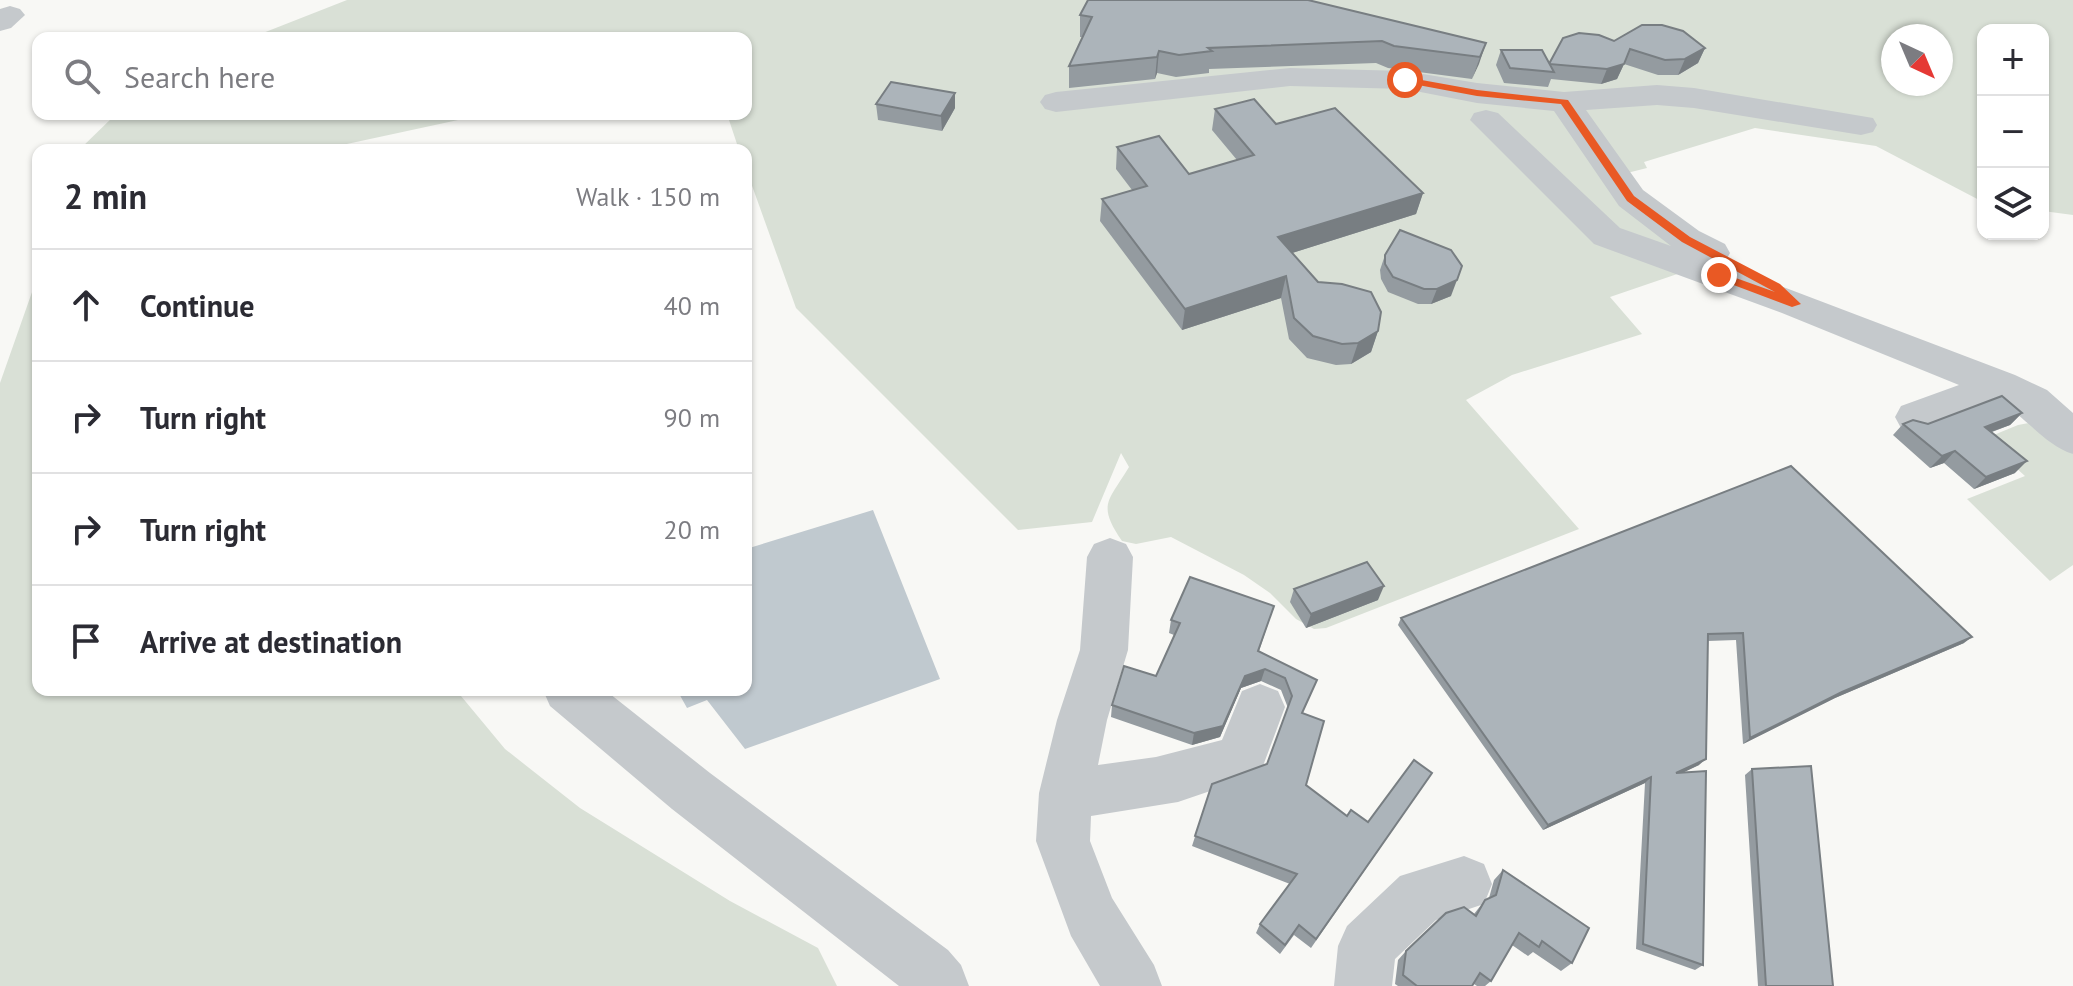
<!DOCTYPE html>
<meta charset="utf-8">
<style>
:root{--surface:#fff;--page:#f7f7f7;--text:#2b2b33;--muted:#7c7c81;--line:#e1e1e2}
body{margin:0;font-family:"PT Sans",sans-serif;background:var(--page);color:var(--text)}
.controls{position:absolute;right:24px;top:24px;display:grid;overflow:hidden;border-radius:16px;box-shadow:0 2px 6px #0004}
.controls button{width:72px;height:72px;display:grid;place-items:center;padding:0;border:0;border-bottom:2px solid var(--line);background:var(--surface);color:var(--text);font:40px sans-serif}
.compass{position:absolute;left:1881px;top:24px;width:72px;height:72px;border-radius:50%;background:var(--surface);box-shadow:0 2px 6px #0004;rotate:136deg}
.stop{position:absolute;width:24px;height:24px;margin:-18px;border:6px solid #e95924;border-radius:50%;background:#fff}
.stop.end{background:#e95924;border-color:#fff;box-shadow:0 2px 8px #0008}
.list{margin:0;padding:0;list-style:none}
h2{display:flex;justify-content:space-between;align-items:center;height:104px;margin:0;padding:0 32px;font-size:34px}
h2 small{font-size:26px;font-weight:400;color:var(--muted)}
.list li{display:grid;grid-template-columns:52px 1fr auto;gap:24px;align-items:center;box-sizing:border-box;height:112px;padding:0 32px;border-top:2px solid var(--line)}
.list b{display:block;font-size:30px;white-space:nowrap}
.list em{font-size:26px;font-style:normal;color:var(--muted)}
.icon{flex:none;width:44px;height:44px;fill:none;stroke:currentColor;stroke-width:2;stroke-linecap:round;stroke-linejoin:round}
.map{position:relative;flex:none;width:2073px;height:986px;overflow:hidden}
.search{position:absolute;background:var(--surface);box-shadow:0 2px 6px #0004;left:32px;top:32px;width:720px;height:88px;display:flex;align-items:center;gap:20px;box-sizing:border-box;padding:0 28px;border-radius:16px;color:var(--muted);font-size:30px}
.panel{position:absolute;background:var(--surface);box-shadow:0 2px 6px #0004;left:32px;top:144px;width:720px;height:552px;border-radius:16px}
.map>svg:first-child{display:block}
.green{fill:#d9e0d6;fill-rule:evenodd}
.water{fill:#c0c9cf}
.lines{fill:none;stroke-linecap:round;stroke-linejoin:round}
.minor{fill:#c5c9cc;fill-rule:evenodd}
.wall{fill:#949ba0}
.shaded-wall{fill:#787e82}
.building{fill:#acb4ba;stroke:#787e82;stroke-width:2}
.route{fill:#e95924}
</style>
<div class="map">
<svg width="2073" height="986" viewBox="0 0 2073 986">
<rect width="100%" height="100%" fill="#f8f8f5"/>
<g class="green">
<path d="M347,0H2073V215L2043,211V30H1983V202L1876,146L1755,128L1644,162L1647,168L1623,174L1590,118L1573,119L1596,149L1621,193L1647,218L1708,257L1689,270L1610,297L1642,334L1512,375L1466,400L1579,529L1326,628L1314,629L1296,619L1270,593L1244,575L1171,537L1136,544L1122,541C1097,504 1108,502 1129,467L1121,453L1092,522L1018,530L796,308L746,169V150H739L727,114H746V38H250ZM1893,36H1941V84H1893Z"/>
<path d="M116,114H486L319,150H79Z"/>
<path d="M38,275V690H456L505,749L580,808L730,901L818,948L837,986H0V383Z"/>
<path d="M2040,421L2073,454V565L2050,581L1967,499L2025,476L1984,439L2018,425Z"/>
</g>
<path class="water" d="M873,510L940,679L745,749L707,700L687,708L677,690H746V549Z"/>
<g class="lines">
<g class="minor">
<path d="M10,6L20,9L25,15L11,28L0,31V9Z"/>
<path d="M1290,68L1405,71L1477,83L1564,92L1657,85L1694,88L1873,118L1877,125L1873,132L1861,135L1694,108L1657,105L1586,110L1643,190L1699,231L1725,244L1730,253L1725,262L1720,263L2015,375L2047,390L2073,413V454C2044,445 2026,416 1999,402L1916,433L1901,428L1895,417L1901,406L1959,385L1782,313L1594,244L1470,120L1474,113L1486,110L1498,113L1620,228L1671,246L1619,206L1554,111L1477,103L1405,89L1290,86L1056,112L1045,109L1040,102L1045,95L1056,92Z"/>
<path d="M1110,538L1126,544L1133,557L1128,650L1107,720L1098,765L1156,757L1222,740L1242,691L1260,684L1278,691L1285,707L1260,774L1178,802L1091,816L1090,841L1112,898L1154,965L1162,986H1100L1071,936L1036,841L1039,793L1057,720L1080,650L1087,557L1094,544Z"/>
<path d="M543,690H605L710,773L948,950L961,965L969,986H899L672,809L550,706Z"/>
<path d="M1464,856L1484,864L1492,884L1484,904L1436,920L1395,959L1392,986H1334L1338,946L1347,926L1400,876Z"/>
</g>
</g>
<g class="wall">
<path d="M1080,15L1486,43L1472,79L1388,68L1376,63L1209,69V73L1176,77L1157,73L1155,79L1069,88V66L1082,37H1080Z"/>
<path d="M1614,41L1705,48L1698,63L1678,75H1658L1624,64L1617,79L1601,84L1551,79L1548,87L1504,83L1496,65L1501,50L1549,64Z"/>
<path d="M955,93V108L942,131L878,120L876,104Z"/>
<path d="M1215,109L1276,124L1423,193L1416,214L1292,253L1318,282L1378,331L1371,352L1351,364L1336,365L1307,358L1289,339L1281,298L1182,330L1100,221L1102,199L1132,190L1116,169L1117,147L1189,174L1237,160L1212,130Z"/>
<path d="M1385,255L1451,296L1431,304H1418L1388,292L1381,279L1380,270Z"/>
<path d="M2022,413L2010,425L1992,432L2015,473L1974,489L1944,463L1930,468L1893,435L1903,424H1928Z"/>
<path d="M1294,589L1378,600L1306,628L1290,602Z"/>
<path d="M1274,606L1259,651L1317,680L1302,713L1306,785L1347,816L1368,822L1432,773L1311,948L1294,935L1280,954L1256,933L1260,924L1290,884L1192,846L1212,784L1267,764L1288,708L1281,690L1261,681L1241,688L1220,737L1192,745L1111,717L1112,705L1156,676L1174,635L1169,633L1171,620Z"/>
<path d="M1401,618L1964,643L1835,698L1743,744L1736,640L1708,641L1699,765L1683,772L1703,965L1695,970L1636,949L1645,783L1543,830L1398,625Z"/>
<path d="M1752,769L1833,986H1758L1745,775Z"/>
<path d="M1503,870L1572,963L1561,971L1533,952L1528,956L1512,945L1491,981L1485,986H1477L1474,984L1472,986H1398L1395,984L1398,960L1406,951L1474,914L1485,900L1489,898L1494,880Z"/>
</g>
<g class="shaded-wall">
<path d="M1486,43L1479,64L1472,79L1480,57Z"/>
<path d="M1705,48L1698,63L1678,75L1685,59Z"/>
<path d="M1159,51L1157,73L1155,79L1157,57Z"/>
<path d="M1624,64L1617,79L1601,84L1607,69Z"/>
<path d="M955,93V108L942,131L941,116Z"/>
<path d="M1423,193L1416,214L1273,259L1278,237Z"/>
<path d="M1286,276L1281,298L1182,330L1185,309Z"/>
<path d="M1457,280L1451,296L1431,304L1437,289Z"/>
<path d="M1378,331L1371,352L1351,364L1358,343Z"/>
<path d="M2022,413L2010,425L1974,438L1985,427Z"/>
<path d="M1955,451L1944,463L1930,468L1942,456Z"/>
<path d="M2027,461L2015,473L1974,489L1986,477Z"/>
<path d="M1384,586L1378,600L1306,628L1311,614Z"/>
<path d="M1972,637L1964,643L1835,698L1743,744L1750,738L1842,692Z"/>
<path d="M1265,669L1261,681L1241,688L1220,737L1192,745L1194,733L1245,676Z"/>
<path d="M1706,759L1699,765L1670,779L1676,773Z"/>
<path d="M1651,777L1645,783L1543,830L1548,825Z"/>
</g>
<g class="building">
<path d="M1088,0H1308L1486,43L1480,57L1394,46L1382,41L1208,48L1212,51L1179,55L1159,51L1157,57L1069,66L1092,17L1080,15Z"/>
<path d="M1642,25H1662L1683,31L1705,48L1685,59L1665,60L1630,49L1624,64L1607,69L1549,64L1563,38L1579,33L1599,35L1614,41Z"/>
<path d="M1501,50H1542L1554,72L1510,68Z"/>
<path d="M891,82L955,93L941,116L876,104Z"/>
<path d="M1254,99L1276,124L1335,108L1423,193L1278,237L1318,282L1342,284L1371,292L1381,312L1378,331L1358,343L1342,344L1313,336L1294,318L1286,276L1185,309L1102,199L1147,186L1117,147L1159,136L1189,174L1254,155L1215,109Z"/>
<path d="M1400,230L1451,250L1462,266L1457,280L1437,289H1424L1393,277L1385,264V255Z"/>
<path d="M2002,396L2022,413L1985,427L2027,461L1986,477L1955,451L1942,456L1903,424L1913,420L1928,424Z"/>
<path d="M1791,466L1972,637L1842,692L1750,738L1743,633L1708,634L1706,759L1676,773L1706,771L1703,965L1643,944L1651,777L1548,825L1401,618Z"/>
<path d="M1367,562L1384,586L1311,614L1294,589Z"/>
<path d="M1190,577L1274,606L1258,651L1317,680L1302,713L1324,721L1306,785L1347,816L1351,810L1368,822L1414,760L1432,773L1316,939L1299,925L1285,945L1260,924L1297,874L1195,836L1212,784L1267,764L1292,696L1285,678L1265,669L1245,676L1223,726L1194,733L1112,705L1124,666L1156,676L1180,623L1171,620Z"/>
<path d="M1811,766L1833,986H1766L1752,769Z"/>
<path d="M1503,870L1589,928L1572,963L1542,941L1539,947L1519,933L1491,981L1480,973L1472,986H1417L1403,975L1406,951L1446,913L1464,907L1476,916L1485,900L1496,895Z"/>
</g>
<path class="route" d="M1405,77L1477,90L1568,100L1634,196L1690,237L1780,284L1801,304L1792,307L1715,278V273L1719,272L1775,292L1682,242L1627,201L1561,104L1477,96L1402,82Z"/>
</svg>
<div class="controls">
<button>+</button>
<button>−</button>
<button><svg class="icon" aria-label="layers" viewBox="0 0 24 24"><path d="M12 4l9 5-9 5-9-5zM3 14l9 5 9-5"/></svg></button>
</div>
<svg class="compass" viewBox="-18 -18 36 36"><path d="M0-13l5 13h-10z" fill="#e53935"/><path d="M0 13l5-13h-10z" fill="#7c7c81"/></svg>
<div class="stop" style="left:1405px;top:80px"></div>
<div class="stop end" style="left:1719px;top:275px"></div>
<div class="search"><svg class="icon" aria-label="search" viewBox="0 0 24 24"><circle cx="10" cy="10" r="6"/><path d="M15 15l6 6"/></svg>Search here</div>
<section class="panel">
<h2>2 min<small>Walk · 150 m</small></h2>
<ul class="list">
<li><svg class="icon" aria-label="ahead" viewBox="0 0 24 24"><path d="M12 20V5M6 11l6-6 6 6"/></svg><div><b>Continue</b></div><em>40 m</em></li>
<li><svg class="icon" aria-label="right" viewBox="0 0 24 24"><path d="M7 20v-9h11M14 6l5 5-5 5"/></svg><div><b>Turn right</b></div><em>90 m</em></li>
<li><svg class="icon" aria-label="right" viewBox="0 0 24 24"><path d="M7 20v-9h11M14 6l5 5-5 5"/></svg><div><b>Turn right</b></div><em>20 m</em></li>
<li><svg class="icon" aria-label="arrive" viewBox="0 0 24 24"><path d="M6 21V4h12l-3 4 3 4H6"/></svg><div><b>Arrive at destination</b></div></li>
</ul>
</section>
</div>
